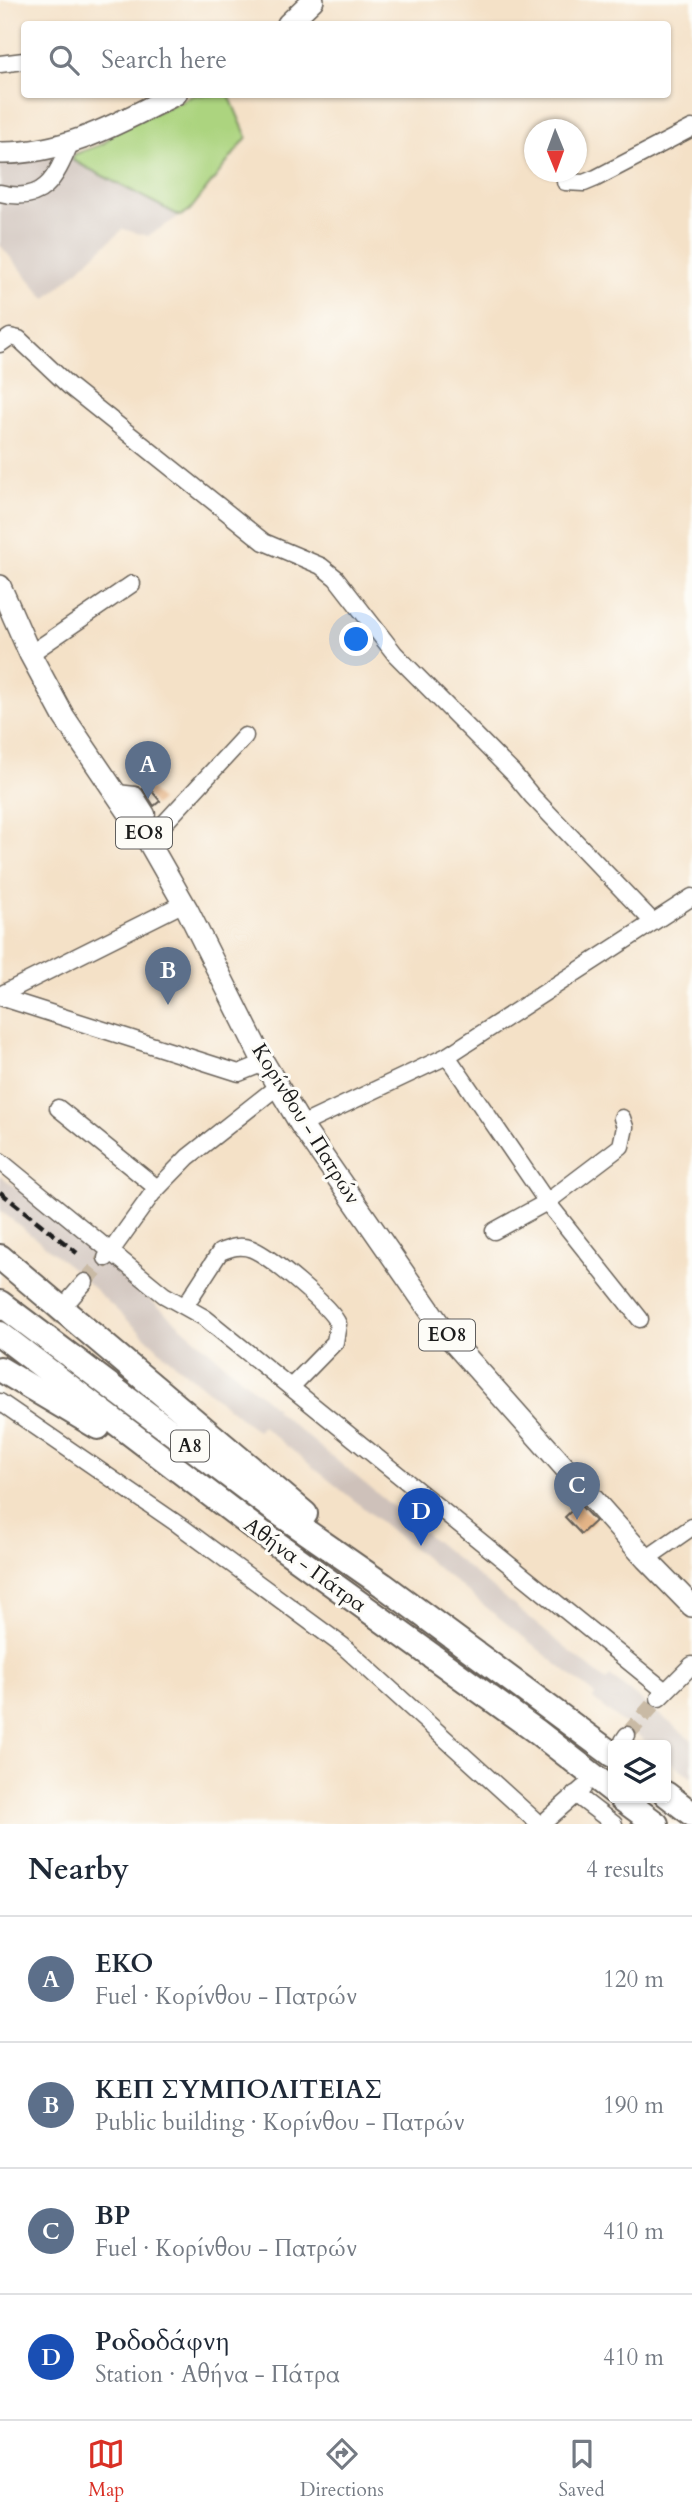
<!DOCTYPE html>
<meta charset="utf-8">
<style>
:root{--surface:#fff;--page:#f6f6f7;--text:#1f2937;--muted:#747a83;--line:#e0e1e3;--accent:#d93025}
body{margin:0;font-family:Cardo,serif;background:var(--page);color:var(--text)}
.controls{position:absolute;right:21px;bottom:21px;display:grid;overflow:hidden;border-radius:7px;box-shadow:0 2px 5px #0004}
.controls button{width:63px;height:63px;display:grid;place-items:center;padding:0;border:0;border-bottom:2px solid var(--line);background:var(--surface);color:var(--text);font:35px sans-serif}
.compass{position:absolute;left:524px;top:119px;width:63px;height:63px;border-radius:50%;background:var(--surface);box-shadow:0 2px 5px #0004;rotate:179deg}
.you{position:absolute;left:357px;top:640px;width:24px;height:24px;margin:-18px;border:5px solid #fff;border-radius:50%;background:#1a73e8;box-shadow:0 0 0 10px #1a73e833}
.badge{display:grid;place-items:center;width:46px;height:46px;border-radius:50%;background:var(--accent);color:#fff;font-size:23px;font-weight:700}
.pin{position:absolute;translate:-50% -58px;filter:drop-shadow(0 2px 4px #0008)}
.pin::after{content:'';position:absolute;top:37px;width:24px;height:21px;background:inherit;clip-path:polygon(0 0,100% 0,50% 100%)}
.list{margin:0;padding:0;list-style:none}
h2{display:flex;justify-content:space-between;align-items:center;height:91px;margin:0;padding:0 28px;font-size:30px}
h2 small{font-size:23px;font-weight:400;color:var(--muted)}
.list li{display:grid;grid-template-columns:46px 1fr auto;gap:21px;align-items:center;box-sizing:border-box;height:126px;padding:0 28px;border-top:2px solid var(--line)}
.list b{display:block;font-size:26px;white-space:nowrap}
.list p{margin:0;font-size:23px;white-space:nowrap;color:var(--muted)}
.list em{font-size:23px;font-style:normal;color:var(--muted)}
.icon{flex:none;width:38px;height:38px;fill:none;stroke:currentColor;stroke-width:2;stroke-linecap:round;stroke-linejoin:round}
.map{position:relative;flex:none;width:692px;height:1824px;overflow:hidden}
.search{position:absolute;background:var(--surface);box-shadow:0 2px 5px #0004;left:21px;right:21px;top:21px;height:77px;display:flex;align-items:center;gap:18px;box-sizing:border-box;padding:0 24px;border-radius:7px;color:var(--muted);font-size:26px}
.sheet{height:595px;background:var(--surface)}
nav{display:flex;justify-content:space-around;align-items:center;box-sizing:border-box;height:98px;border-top:2px solid var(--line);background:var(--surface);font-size:19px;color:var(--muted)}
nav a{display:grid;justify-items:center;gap:4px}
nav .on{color:var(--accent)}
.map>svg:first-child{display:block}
.industrial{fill:#cec1ba}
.green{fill:#acd47f;stroke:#64784e;stroke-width:2}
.building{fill:#e5b588}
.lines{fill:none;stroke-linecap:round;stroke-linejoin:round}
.minor-tunnel{stroke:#c9baa5;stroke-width:16;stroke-dasharray:16 8;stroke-linecap:butt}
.minor-casing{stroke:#686158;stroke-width:19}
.major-casing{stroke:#686158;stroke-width:24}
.highway-casing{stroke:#686158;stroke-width:28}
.minor{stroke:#fff;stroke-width:16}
.major{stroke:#fff;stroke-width:21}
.highway{stroke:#fff;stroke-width:24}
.rail{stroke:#1c1c1c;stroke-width:4.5;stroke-dasharray:10 5;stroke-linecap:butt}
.labels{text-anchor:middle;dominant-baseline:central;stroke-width:6;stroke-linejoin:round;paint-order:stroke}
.shield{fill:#fdfcf7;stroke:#605f5e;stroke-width:2}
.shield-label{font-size:19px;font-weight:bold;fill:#1c1c1c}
.street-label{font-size:21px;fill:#1c1c1c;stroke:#fdfcf7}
</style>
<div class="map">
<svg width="692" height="1824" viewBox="0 0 692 1824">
<rect width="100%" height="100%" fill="#fdfcf7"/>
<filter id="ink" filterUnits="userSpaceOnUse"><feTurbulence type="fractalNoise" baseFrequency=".0143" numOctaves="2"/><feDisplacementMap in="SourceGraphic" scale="14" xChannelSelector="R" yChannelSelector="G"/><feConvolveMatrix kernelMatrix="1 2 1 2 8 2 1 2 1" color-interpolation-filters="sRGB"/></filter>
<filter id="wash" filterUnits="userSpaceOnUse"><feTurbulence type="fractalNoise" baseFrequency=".00686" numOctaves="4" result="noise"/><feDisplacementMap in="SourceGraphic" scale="28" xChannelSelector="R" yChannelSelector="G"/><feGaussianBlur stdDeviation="1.57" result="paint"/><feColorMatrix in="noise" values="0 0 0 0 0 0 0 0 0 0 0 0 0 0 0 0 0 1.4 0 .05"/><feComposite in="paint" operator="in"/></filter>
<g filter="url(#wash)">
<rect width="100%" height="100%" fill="#f4e1c7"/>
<g class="industrial">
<path d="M75,154L73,160L180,216L148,236L123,229L46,299L0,245V158Z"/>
<path d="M0,1175L96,1253L276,1408L275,1410L606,1681L610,1676L692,1740V1778L666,1758V1745H650L593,1699L595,1695L262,1426L257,1431L168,1358L73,1269L0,1210Z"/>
</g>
<path class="green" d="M194,95H229L247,137L190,210L180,216L72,160L75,154L103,144L117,130Z"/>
<g id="blocks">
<g class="building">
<path d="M147,785L160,801L154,806L143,789Z"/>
<path d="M579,1504L595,1521L581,1534L565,1517Z"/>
</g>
</g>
</g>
<g filter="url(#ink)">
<use href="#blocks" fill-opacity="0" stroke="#686158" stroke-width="2"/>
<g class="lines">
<g class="minor-tunnel">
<path d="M85,1282L104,1260"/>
<path d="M0,1370L67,1302"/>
<path d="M627,1735L659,1698"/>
</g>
<g class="minor-casing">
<g id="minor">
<path d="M0,64L24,61"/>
<path d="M565,182L584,183L596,178L692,128"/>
<path d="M0,193C44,204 55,179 70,144"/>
<path d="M0,344L10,337L19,339L69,386L264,542L321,566L336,578L395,654L513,773L532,796L653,922"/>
<path d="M30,654L132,584"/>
<path d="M117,793L135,795L147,814L143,832"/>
<path d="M148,841L245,736"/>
<path d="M0,995L184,903"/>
<path d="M0,997L239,1073L264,1063"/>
<path d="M447,1056L547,1202L640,1319"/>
<path d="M58,1108L157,1188"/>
<path d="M301,1125L447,1056L692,897"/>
<path d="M0,1161L164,1295L205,1318L665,1691"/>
<path d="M494,1231L547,1202L621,1146L625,1127L622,1118"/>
<path d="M106,1258L152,1194L188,1157L278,1086"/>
<path d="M71,1298L85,1282"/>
<path d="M185,1306L220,1252C230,1248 241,1244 252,1249C271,1257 331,1307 338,1324L335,1342L291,1387"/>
<path d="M0,1402L179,1525L343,1646L539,1824"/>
<path d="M646,1559L692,1527"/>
<path d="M659,1698L692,1665"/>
<path d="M623,1741L627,1735"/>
<path d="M575,1794L614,1824"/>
<path d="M542,1824L583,1788"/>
</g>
</g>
<g class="major-casing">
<g id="major">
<path d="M288,24L313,0"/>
<path d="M0,153C66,154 119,123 176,94"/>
<path d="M0,586L30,654L64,717L148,841L188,911L264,1063L301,1125L446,1334L646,1559L692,1606"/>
</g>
</g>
<g class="highway-casing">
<g id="highway">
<path d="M0,1257L305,1514"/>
<path d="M0,1303L272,1508L383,1585L613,1755"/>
<path d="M0,1334L252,1526L536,1731L613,1791"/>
<path d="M0,1369L98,1427"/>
<path d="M666,1794L692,1814"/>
<path d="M621,1798L656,1824"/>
</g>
</g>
<use href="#minor" class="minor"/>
<use href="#major" class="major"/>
<use href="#highway" class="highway"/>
<path class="rail" d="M0,1192L77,1253"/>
</g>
</g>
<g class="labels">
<g class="shield">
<rect x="116" y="817.5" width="56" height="31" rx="5"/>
<rect x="419" y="1319.5" width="56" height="31" rx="5"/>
<rect x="171" y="1430.5" width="38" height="31" rx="5"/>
</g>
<g class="shield-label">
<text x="144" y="833">ΕΟ8</text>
<text x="447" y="1335">ΕΟ8</text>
<text x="190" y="1446">Α8</text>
</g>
<g class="street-label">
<text transform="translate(306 1124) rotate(58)">Κορίνθου - Πατρών</text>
<text transform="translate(305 1565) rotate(36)">Αθήνα - Πάτρα</text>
</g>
</g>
</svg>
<div class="controls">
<button><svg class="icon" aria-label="layers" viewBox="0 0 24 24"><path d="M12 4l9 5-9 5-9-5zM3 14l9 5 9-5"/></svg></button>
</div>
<svg class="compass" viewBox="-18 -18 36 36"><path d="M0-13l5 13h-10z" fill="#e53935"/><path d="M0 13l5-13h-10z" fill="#747a83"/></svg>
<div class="you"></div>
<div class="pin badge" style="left:148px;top:799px;background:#5c6f8a">A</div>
<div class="pin badge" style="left:168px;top:1005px;background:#5c6f8a">B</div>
<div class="pin badge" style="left:577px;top:1520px;background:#5c6f8a">C</div>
<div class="pin badge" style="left:421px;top:1546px;background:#1a4fb4">D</div>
<div class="search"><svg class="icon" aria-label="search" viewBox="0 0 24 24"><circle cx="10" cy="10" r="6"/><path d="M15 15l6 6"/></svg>Search here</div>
</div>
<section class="sheet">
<h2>Nearby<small>4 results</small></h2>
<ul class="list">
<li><span class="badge" style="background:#5c6f8a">A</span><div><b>EKO</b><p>Fuel · Κορίνθου - Πατρών</p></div><em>120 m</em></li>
<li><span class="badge" style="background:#5c6f8a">B</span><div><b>ΚΕΠ ΣΥΜΠΟΛΙΤΕΙΑΣ</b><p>Public building · Κορίνθου - Πατρών</p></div><em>190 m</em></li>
<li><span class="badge" style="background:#5c6f8a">C</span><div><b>BP</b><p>Fuel · Κορίνθου - Πατρών</p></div><em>410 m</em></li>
<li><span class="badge" style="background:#1a4fb4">D</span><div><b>Ροδοδάφνη</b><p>Station · Αθήνα - Πάτρα</p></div><em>410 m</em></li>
</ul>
</section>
<nav>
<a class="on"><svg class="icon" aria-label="map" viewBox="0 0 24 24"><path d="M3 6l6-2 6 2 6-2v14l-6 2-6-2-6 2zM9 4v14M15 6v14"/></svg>Map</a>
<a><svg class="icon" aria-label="directions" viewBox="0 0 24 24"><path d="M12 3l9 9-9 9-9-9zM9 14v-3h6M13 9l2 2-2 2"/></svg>Directions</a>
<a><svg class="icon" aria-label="saved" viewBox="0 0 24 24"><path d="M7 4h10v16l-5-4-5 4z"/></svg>Saved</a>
</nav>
